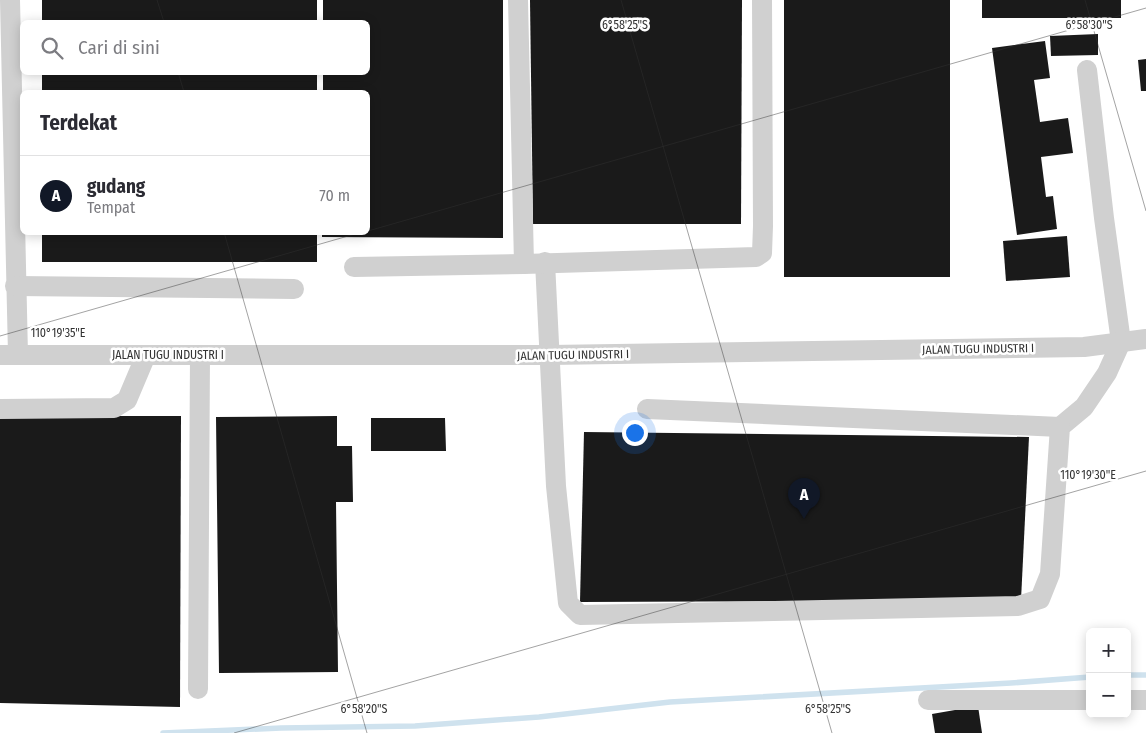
<!DOCTYPE html>
<html lang="id">
<meta charset="utf-8">
<style>
:root{--surface:#fff;--page:#f2f2f3;--text:#2b2b33;--muted:#7c7c81;--line:#e1e1e2;--accent:#111827}
body{margin:0;font-family:"Fira Sans Condensed",sans-serif;background:var(--page);color:var(--text)}
.controls{position:absolute;right:15px;bottom:15px;display:grid;overflow:hidden;border-radius:8px;box-shadow:0 2px 12px #0003}
.controls button{width:45px;height:45px;display:grid;place-items:center;padding:0;border:0;border-bottom:1px solid var(--line);background:var(--surface);color:var(--text);font:25px sans-serif}
.you{position:absolute;left:634px;top:432px;width:18px;height:18px;margin:-12px;border:4px solid #fff;border-radius:50%;background:#1a73e8;box-shadow:0 0 0 8px #1a73e833}
.badge{display:grid;place-items:center;width:32px;height:32px;border-radius:50%;background:var(--accent);color:#fff;font-size:16px;font-weight:700}
.pin{position:absolute;translate:-50% -41px;filter:drop-shadow(0 1px 2px #0008)}
.pin::after{content:'';position:absolute;top:26px;width:18px;height:15px;background:inherit;clip-path:polygon(0 0,100% 0,50% 100%)}
.list{margin:0;padding:0;list-style:none}
h2{display:flex;justify-content:space-between;align-items:center;height:65px;margin:0;padding:0 20px;font-size:21px}
h2 small{font-size:16px;font-weight:400;color:var(--muted)}
.list li{display:grid;grid-template-columns:32px 1fr auto;gap:15px;align-items:center;box-sizing:border-box;height:80px;padding:0 20px;border-top:1px solid var(--line)}
.list b{display:block;font-size:19px;white-space:nowrap}
.list p{margin:0;font-size:16px;white-space:nowrap;color:var(--muted)}
.list em{font-size:16px;font-style:normal;color:var(--muted)}
.icon{flex:none;width:28px;height:28px;fill:none;stroke:currentColor;stroke-width:2;stroke-linecap:round;stroke-linejoin:round}
.map{position:relative;flex:none;width:1146px;height:733px;overflow:hidden}
.search{position:absolute;background:var(--surface);box-shadow:0 2px 12px #0003;left:20px;top:20px;width:350px;height:55px;display:flex;align-items:center;gap:12px;box-sizing:border-box;padding:0 18px;border-radius:8px;color:var(--muted);font-size:19px}
.panel{position:absolute;background:var(--surface);box-shadow:0 2px 12px #0003;left:20px;top:90px;width:350px;height:145px;border-radius:8px}
.map>svg:first-child{display:block}
.lines{fill:none;stroke-linecap:round;stroke-linejoin:round}
.stream{stroke:#cfe2ee;stroke-width:5.5}
.building{fill:#1a1a1a}
.minor{stroke:#d0d0d0;stroke-width:20}
.ticks{fill:none;stroke:#333;stroke-width:1;stroke-opacity:0.45}
.labels{text-anchor:middle;dominant-baseline:central;stroke-width:5;stroke-linejoin:round;paint-order:stroke}
.street-label{font-size:12px;fill:#333;stroke:#fff}
.ticks-label{font-size:12px;text-anchor:middle;fill:#333;stroke:#fff;stroke-width:5;stroke-linejoin:round;paint-order:stroke}
</style>
<div class="map">
<svg width="1146" height="733" viewBox="0 0 1146 733">
<rect width="100%" height="100%" fill="#fff"/>
<g class="lines">
<g class="stream">
<path d="M1127,675H1146"/>
<path d="M163,733L281,728L415,726L539,717L670,702L1011,683L1090,677"/>
</g>
</g>
<g class="building">
<rect x="42" y="0" width="275" height="22"/>
<path d="M323,0H503V238L322,237V232H368V92H323V72H368V22H323Z"/>
<path d="M530,0H742L741,224H533Z"/>
<rect x="784" y="0" width="166" height="277"/>
<rect x="982" y="0" width="139" height="18"/>
<path d="M1098,34V55L1051,56L1050,36Z"/>
<path d="M1045,41L1050,78L1034,80L1040,122L1068,118L1073,153L1041,157L1046,197L1053,196L1057,229L1017,235L992,48Z"/>
<path d="M1146,59V91H1141L1138,60Z"/>
<rect x="42" y="72" width="275" height="20"/>
<rect x="42" y="232" width="275" height="30"/>
<path d="M1067,236L1070,277L1006,281L1003,241Z"/>
<path d="M0,416H181L180,707L0,703Z"/>
<path d="M337,416V446H352L353,502H336L338,672L219,673L216,417Z"/>
<path d="M371,418H445L446,451H371Z"/>
<path d="M584,432L1029,437L1021,600L580,602Z"/>
<path d="M978,706L982,733H935L932,714Z"/>
</g>
<g class="lines">
<g class="minor">
<path d="M10,0L18,355"/>
<path d="M518,0L524,264"/>
<path d="M545,262L556,486L568,603L580,615L1018,606L1040,599L1050,574L1060,427L1084,407L1107,373L1121,342L1104,218L1087,70"/>
<path d="M354,267L524,264L756,257L762,253L763,226L762,0"/>
<path d="M15,286L294,289"/>
<path d="M0,355H550L1084,347L1146,339"/>
<path d="M0,409L114,408L127,400L146,355"/>
<path d="M647,409L1060,427"/>
<path d="M198,689L200,355"/>
<path d="M928,700H1090"/>
<path d="M1127,700H1146"/>
</g>
</g>
<path class="ticks" d="M157,0L164,22M621,0L832,733M1085,0L1146,211M178,72L184,92M368,231L1146,8M224,232L367,733M0,336L362,232M234,733L1146,471"/>
<g class="labels">
<g class="street-label">
<text transform="translate(978 349) rotate(-1)">JALAN TUGU INDUSTRI I</text>
<text x="168" y="355">JALAN TUGU INDUSTRI I</text>
<text transform="translate(573 355) rotate(-1)">JALAN TUGU INDUSTRI I</text>
</g>
</g>
<g class="ticks-label">
<text x="625" y="29">6°58'25"S</text>
<text x="1089" y="29">6°58'30"S</text>
<text x="58" y="337">110°19'35"E</text>
<text x="1088" y="479">110°19'30"E</text>
<text x="364" y="713">6°58'20"S</text>
<text x="828" y="713">6°58'25"S</text>
</g>
</svg>
<div class="controls">
<button>+</button>
<button>−</button>
</div>
<div class="you"></div>
<div class="pin badge" style="left:804px;top:519px">A</div>
<div class="search"><svg class="icon" aria-label="search" viewBox="0 0 24 24"><circle cx="10" cy="10" r="6"/><path d="M15 15l6 6"/></svg>Cari di sini</div>
<section class="panel">
<h2>Terdekat<small></small></h2>
<ul class="list">
<li><span class="badge">A</span><div><b>gudang</b><p>Tempat</p></div><em>70 m</em></li>
</ul>
</section>
</div>
